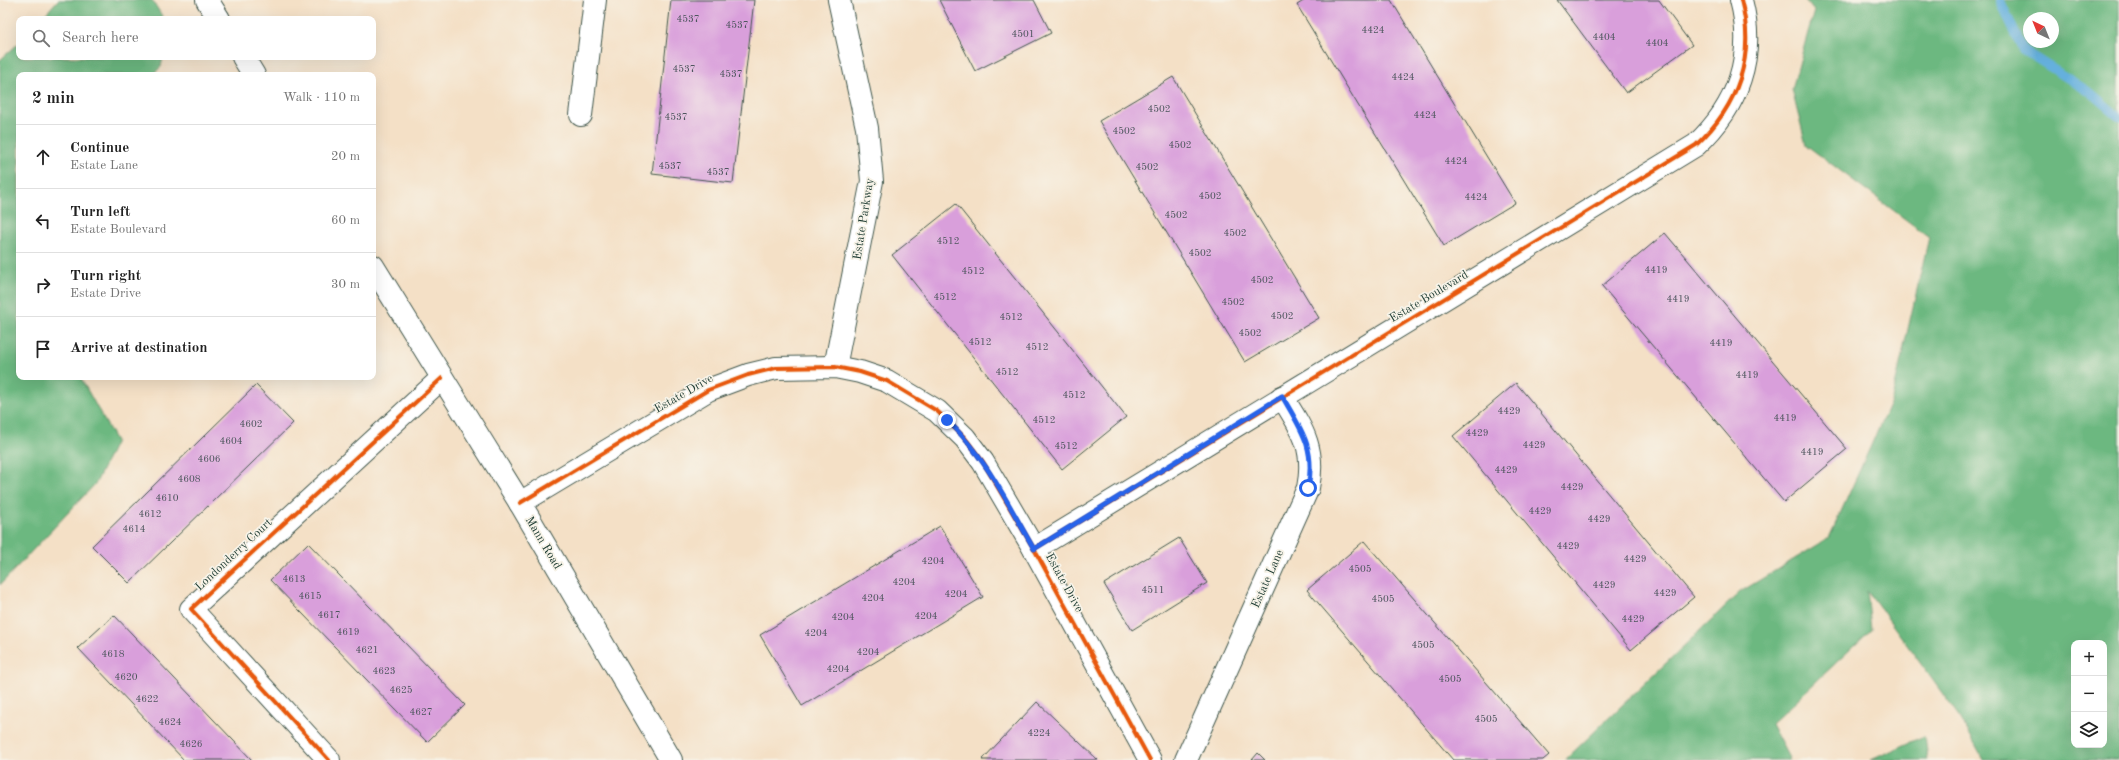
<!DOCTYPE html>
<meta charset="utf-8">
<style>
:root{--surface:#fff;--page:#f2f2f2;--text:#222;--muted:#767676;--line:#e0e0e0}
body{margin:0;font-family:"Old Standard TT",serif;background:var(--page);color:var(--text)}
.controls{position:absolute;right:12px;bottom:12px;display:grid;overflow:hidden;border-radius:8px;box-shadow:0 4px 16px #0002}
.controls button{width:36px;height:36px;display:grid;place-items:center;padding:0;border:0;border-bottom:1px solid var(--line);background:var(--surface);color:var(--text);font:20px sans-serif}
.compass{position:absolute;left:2023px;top:12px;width:36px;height:36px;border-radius:50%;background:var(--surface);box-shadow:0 4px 16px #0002;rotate:317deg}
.stop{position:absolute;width:12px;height:12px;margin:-9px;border:3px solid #2563eb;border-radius:50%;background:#fff}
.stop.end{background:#2563eb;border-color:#fff;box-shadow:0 1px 4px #0008}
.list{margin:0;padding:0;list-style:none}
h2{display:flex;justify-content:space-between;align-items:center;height:52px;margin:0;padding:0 16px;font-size:17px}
h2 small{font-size:13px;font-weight:400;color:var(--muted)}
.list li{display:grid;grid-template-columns:26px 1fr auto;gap:12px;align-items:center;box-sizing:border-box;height:64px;padding:0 16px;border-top:1px solid var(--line)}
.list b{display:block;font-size:15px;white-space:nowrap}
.list p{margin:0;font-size:13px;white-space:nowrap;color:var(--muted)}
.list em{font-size:13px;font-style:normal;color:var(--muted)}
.icon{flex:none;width:22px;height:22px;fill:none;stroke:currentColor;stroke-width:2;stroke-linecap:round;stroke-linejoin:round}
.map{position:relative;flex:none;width:2119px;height:760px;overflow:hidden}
.search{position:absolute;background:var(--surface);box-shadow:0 4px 16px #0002;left:16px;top:16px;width:360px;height:44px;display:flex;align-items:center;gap:10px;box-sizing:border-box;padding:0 14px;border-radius:8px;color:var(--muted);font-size:15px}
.panel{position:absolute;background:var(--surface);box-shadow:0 4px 16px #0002;left:16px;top:72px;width:360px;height:308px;border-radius:8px}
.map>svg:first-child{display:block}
.forest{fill:#6cb880;stroke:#467a5a;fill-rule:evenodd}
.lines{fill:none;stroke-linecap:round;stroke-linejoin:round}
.stream{stroke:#65b0dd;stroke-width:9}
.building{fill:#d99fdb}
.minor-casing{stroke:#3f554a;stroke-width:24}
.secondary-casing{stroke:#3f554a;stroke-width:24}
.minor{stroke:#fff;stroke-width:22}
.secondary{stroke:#fff;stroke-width:22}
.cycleway-casing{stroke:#f7f3e8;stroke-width:6}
.cycleway{stroke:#e8590c;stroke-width:4}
.route{stroke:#2563eb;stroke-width:5}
.labels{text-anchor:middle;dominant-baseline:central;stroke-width:3.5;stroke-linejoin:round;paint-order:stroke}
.number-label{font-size:10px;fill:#4e565e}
.street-label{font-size:12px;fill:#1f3d34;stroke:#f7f3e8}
</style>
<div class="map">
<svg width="2119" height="760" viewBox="0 0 2119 760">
<rect width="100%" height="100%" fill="#f7f3e8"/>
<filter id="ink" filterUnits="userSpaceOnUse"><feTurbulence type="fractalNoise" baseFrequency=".025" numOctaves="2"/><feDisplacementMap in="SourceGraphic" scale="8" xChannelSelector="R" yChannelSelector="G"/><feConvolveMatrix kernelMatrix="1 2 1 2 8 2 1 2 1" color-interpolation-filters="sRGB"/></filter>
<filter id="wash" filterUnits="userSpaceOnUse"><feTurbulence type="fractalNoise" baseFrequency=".012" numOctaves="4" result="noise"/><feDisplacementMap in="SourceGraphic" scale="16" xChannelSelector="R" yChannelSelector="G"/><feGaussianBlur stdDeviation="0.9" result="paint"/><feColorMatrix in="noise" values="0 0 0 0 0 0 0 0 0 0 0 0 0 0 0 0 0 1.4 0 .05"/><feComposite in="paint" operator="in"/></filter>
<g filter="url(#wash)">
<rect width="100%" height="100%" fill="#f4e0c6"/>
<g class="forest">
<path d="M58,0H152L164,19H41Z"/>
<path d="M1805,0H2119V760H1984L1961,719L1867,590L1871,630L1771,724L1790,760H1565L1740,592L1829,538L1892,399L1929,237L1806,145L1792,89L1814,11ZM2029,18H2053V42H2029ZM2074,643H2104V745H2074Z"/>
<path d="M19,43V57H163L161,67L152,75H19V377H80L116,441L96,483L0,585V60Z"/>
<path d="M1924,736L1927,760H1871Z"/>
</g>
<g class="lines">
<path class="stream" d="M2000,0L2023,50L2091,93L2119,117"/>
</g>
<g id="blocks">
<g class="building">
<path d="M671,0H754L733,183L652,174Z"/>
<path d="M939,0H1034L1051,33L975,71Z"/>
<path d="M1305,0H1391L1515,203L1444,246L1297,5Z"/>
<path d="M1557,0H1659L1692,45L1626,93Z"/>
<path d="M1173,77L1319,318L1245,362L1099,121Z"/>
<path d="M956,204L1126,417L1062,469L892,255Z"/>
<path d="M1665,233L1847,449L1784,502L1602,286Z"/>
<path d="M1516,383L1694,597L1631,650L1453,436Z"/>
<path d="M256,385L293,423L129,583L92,546Z"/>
<path d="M940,526L983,597L802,706L760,635Z"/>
<path d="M1179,538L1207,583L1132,630L1104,584Z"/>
<path d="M1364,541L1549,755L1543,760H1453L1307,590Z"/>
<path d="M308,543L465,705L427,742L270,580Z"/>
<path d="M114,615L252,760H184L78,648Z"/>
<path d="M1037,702L1098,760H982Z"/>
<path d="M1258,753L1265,760H1252Z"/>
</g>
</g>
</g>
<g filter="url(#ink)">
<use href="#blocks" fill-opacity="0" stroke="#3f554a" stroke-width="1"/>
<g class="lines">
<g class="minor-casing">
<g id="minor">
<path d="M581,115L595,0"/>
<path d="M835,367L872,181L867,128L839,0"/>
<path d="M520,503L708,390L748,375L776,368L835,367L860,372L887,381L937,411L965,438L983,462L1034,549L1150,760"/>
<path d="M1034,549L1696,145C1738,106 1756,56 1741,0"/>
<path d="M329,760L191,609L442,378"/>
<path d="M1186,760L1308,488C1316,448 1302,429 1282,397"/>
</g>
</g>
<g class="secondary-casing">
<g id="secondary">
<path d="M207,0L219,19"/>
<path d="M243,57L254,75"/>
<path d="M373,266L520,503L671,760"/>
</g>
</g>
<use href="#minor" class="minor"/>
<use href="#secondary" class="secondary"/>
<g class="cycleway-casing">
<g id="cycleway">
<path d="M520,503L708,390L748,375L776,368L835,367L860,372L887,381L937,411L965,438L983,462L1034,549L1150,760"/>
<path d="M1034,549L1696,145C1738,106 1756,56 1741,0"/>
<path d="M329,760L191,609L442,378"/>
</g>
</g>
<use href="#cycleway" class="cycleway"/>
</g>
</g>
<g class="lines" filter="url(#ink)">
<path class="route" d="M947,420C985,456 1008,504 1034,549L1282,396C1301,429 1316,448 1308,488"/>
</g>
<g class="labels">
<g class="number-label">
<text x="688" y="19">4537</text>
<text x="737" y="25">4537</text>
<text x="1373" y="30">4424</text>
<text x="1023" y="34">4501</text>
<text x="1604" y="37">4404</text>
<text x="1657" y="43">4404</text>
<text x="684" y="69">4537</text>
<text x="731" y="74">4537</text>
<text x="1403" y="77">4424</text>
<text x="1159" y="109">4502</text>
<text x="1425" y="115">4424</text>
<text x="676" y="117">4537</text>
<text x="1124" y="131">4502</text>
<text x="1180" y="145">4502</text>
<text x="1456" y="161">4424</text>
<text x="670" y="166">4537</text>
<text x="1147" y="167">4502</text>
<text x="718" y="172">4537</text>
<text x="1210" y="196">4502</text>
<text x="1476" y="197">4424</text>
<text x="1176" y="215">4502</text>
<text x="1235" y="233">4502</text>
<text x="948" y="241">4512</text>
<text x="1200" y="253">4502</text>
<text x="1656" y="270">4419</text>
<text x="973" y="271">4512</text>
<text x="1262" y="280">4502</text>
<text x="945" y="297">4512</text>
<text x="1678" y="299">4419</text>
<text x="1233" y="302">4502</text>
<text x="1282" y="316">4502</text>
<text x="1011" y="317">4512</text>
<text x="1250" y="333">4502</text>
<text x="980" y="342">4512</text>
<text x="1721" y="343">4419</text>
<text x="1037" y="347">4512</text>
<text x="1007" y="372">4512</text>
<text x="1747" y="375">4419</text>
<text x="1074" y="395">4512</text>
<text x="1509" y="411">4429</text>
<text x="1785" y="418">4419</text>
<text x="1044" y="420">4512</text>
<text x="251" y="424">4602</text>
<text x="1477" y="433">4429</text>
<text x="231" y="441">4604</text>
<text x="1534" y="445">4429</text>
<text x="1066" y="446">4512</text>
<text x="1812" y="452">4419</text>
<text x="209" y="459">4606</text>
<text x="1506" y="470">4429</text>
<text x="189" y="479">4608</text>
<text x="1572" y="487">4429</text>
<text x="167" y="498">4610</text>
<text x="1540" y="511">4429</text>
<text x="150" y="514">4612</text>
<text x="1599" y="519">4429</text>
<text x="134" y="529">4614</text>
<text x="1568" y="546">4429</text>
<text x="1635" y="559">4429</text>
<text x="933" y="561">4204</text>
<text x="1360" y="569">4505</text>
<text x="294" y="579">4613</text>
<text x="904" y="582">4204</text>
<text x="1604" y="585">4429</text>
<text x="1153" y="590">4511</text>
<text x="1665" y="593">4429</text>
<text x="956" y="594">4204</text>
<text x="310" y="596">4615</text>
<text x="873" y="598">4204</text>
<text x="1383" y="599">4505</text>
<text x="329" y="615">4617</text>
<text x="926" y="616">4204</text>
<text x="843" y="617">4204</text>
<text x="1633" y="619">4429</text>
<text x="348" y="632">4619</text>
<text x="816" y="633">4204</text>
<text x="1423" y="645">4505</text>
<text x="367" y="650">4621</text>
<text x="868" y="652">4204</text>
<text x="113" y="654">4618</text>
<text x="838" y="669">4204</text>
<text x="384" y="671">4623</text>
<text x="126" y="677">4620</text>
<text x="1450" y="679">4505</text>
<text x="401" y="690">4625</text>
<text x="147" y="699">4622</text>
<text x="421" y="712">4627</text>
<text x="1486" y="719">4505</text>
<text x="170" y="722">4624</text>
<text x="1039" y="733">4224</text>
<text x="191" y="744">4626</text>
</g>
<g class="street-label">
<text transform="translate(864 219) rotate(-81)">Estate Parkway</text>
<text transform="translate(1429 297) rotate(-31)">Estate Boulevard</text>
<text transform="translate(684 394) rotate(-30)">Estate Drive</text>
<text transform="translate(543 543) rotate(59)">Mann Road</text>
<text transform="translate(234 555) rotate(-43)">Londonderry Court</text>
<text transform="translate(1268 579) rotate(-66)">Estate Lane</text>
<text transform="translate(1064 583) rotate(61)">Estate Drive</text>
</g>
</g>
</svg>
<div class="controls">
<button>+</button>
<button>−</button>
<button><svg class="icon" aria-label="layers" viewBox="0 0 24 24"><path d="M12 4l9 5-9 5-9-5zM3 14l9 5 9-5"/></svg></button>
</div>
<svg class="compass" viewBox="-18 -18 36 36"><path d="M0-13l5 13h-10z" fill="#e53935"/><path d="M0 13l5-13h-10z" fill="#767676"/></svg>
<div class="stop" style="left:1308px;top:488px"></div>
<div class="stop end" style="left:947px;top:420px"></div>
<div class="search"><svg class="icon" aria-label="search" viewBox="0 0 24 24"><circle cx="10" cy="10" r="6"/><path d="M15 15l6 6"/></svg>Search here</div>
<section class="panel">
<h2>2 min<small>Walk · 110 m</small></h2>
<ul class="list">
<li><svg class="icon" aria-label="ahead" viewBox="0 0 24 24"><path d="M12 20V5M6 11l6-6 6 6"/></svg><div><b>Continue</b><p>Estate Lane</p></div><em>20 m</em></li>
<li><svg class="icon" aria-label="left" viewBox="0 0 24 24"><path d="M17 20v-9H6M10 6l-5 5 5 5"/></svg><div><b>Turn left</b><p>Estate Boulevard</p></div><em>60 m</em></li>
<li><svg class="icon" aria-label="right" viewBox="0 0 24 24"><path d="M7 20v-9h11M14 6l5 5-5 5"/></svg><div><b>Turn right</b><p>Estate Drive</p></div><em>30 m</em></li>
<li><svg class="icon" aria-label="arrive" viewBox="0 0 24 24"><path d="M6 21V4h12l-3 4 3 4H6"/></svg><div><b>Arrive at destination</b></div></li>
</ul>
</section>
</div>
